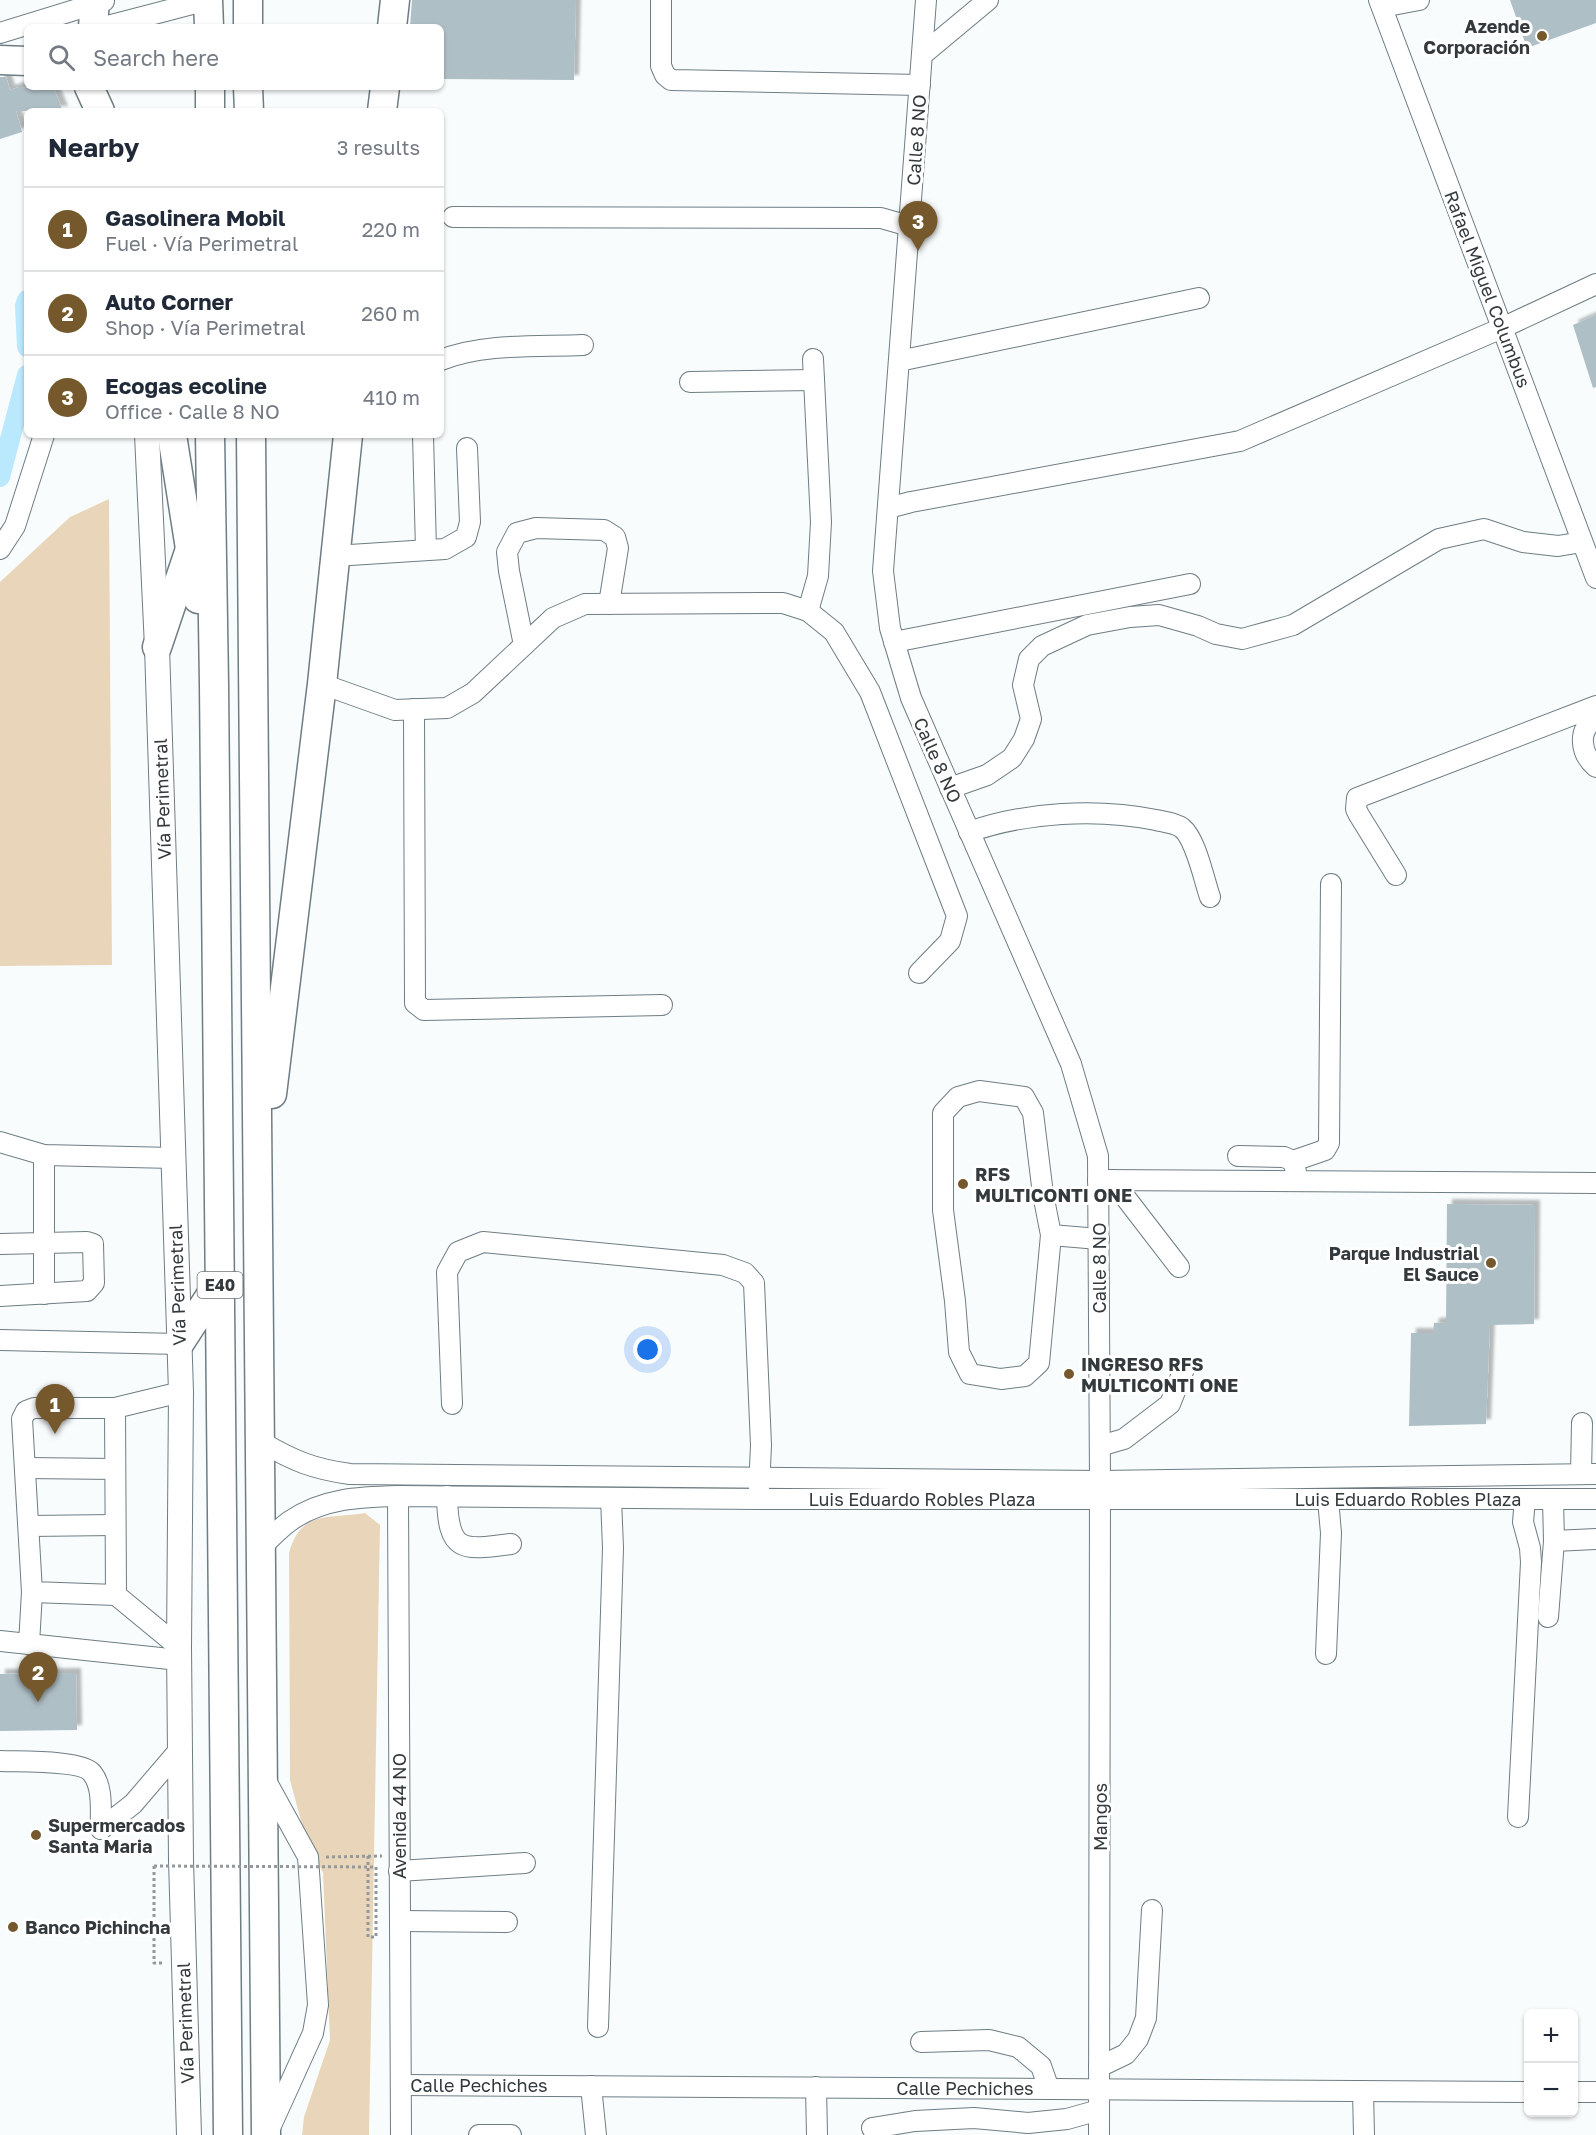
<!DOCTYPE html>
<meta charset="utf-8">
<style>
:root{--surface:#fff;--page:#f6f6f7;--text:#1f2937;--muted:#747a83;--line:#e0e1e3;--accent:#75582c}
body{margin:0;font-family:"Golos Text",sans-serif;background:var(--page);color:var(--text)}
.controls{position:absolute;right:18px;bottom:18px;display:grid;overflow:hidden;border-radius:9px;box-shadow:0 2px 4px #0004}
.controls button{width:54px;height:54px;display:grid;place-items:center;padding:0;border:0;border-bottom:2px solid var(--line);background:var(--surface);color:var(--text);font:30px sans-serif}
.you{position:absolute;left:648px;top:1350px;width:21px;height:21px;margin:-15px;border:4px solid #fff;border-radius:50%;background:#1a73e8;box-shadow:0 0 0 9px #1a73e833}
.badge{display:grid;place-items:center;width:39px;height:39px;border-radius:50%;background:var(--accent);color:#fff;font-size:20px;font-weight:700}
.pin{position:absolute;translate:-50% -50px;filter:drop-shadow(0 2px 3px #0008)}
.pin::after{content:'';position:absolute;top:32px;width:21px;height:18px;background:inherit;clip-path:polygon(0 0,100% 0,50% 100%)}
.list{margin:0;padding:0;list-style:none}
h2{display:flex;justify-content:space-between;align-items:center;height:78px;margin:0;padding:0 24px;font-size:26px}
h2 small{font-size:20px;font-weight:400;color:var(--muted)}
.list li{display:grid;grid-template-columns:39px 1fr auto;gap:18px;align-items:center;box-sizing:border-box;height:84px;padding:0 24px;border-top:2px solid var(--line)}
.list b{display:block;font-size:22px;white-space:nowrap}
.list p{margin:0;font-size:20px;white-space:nowrap;color:var(--muted)}
.list em{font-size:20px;font-style:normal;color:var(--muted)}
.icon{flex:none;width:33px;height:33px;fill:none;stroke:currentColor;stroke-width:2;stroke-linecap:round;stroke-linejoin:round}
.map{position:relative;flex:none;width:1596px;height:2135px;overflow:hidden}
.search{position:absolute;background:var(--surface);box-shadow:0 2px 4px #0004;left:24px;top:24px;width:420px;height:66px;display:flex;align-items:center;gap:15px;box-sizing:border-box;padding:0 21px;border-radius:9px;color:var(--muted);font-size:22px}
.panel{position:absolute;background:var(--surface);box-shadow:0 2px 4px #0004;left:24px;top:108px;width:420px;height:330px;border-radius:9px}
.map>svg:first-child{display:block}
.green{fill:#e9d6ba}
.lines{fill:none;stroke-linecap:round;stroke-linejoin:round}
.canal{stroke:#bae8fc;stroke-width:20}
.building{fill:#afbfc6;filter:url(#shadow)}
.minor-casing{stroke:#6e7d84;stroke-width:22}
.major-casing{stroke:#6e7d84;stroke-width:26}
.highway-casing{stroke:#6e7d84;stroke-width:31}
.path{stroke:#93989b;stroke-width:3;stroke-dasharray:3 3;stroke-linecap:butt}
.minor{stroke:#fff;stroke-width:20}
.major{stroke:#fff;stroke-width:24}
.highway{stroke:#fff;stroke-width:28}
.path-bridge{stroke:#93989b;stroke-width:3;stroke-dasharray:3 3;stroke-linecap:butt}
.poi-dot{fill:#75582c;stroke:#fff;stroke-width:2}
.labels{text-anchor:middle;dominant-baseline:central;stroke-width:6;stroke-linejoin:round;paint-order:stroke}
.shield{fill:#fff;stroke:#707476;stroke-width:1.5}
.shield-label{font-size:16px;font-weight:bold;fill:#33393c}
.poi-label{font-size:18px;font-weight:bold;fill:#33393c;stroke:#fff;text-anchor:start}
.street-label{font-size:18px;fill:#33393c;stroke:#fff}
</style>
<div class="map">
<svg width="1596" height="2135" viewBox="0 0 1596 2135">
<defs>
<filter id="shadow"><feDropShadow dx="5" dy="-5" stdDeviation="1.5" flood-color="#0004"/></filter>
</defs>
<rect width="100%" height="100%" fill="#f8fcfd"/>
<g class="green">
<path d="M109,499L112,965L0,966V582L70,517Z"/>
<path d="M365,1513L380,1525L369,2135H302L304,2117L330,2040L323,1873L305,1836L290,1780L289,1553C301,1510 328,1519 365,1513Z"/>
</g>
<g class="lines">
<g class="canal">
<path d="M27,300L25,306L27,347"/>
<path d="M0,477L27,375"/>
</g>
</g>
<g class="building">
<path d="M412,0H576L574,80L441,79V27H410Z"/>
<path d="M1510,0H1596V23L1527,48Z"/>
<path d="M0,77H6L10,90L19,87L54,89L63,111H16L22,132L0,139Z"/>
<path d="M1596,315V387L1593,388L1573,325Z"/>
<path d="M1447,1204L1535,1205L1534,1324L1490,1325L1486,1424L1409,1426L1411,1333H1433L1434,1323L1446,1322Z"/>
<path d="M76,1673L77,1730L0,1731V1674Z"/>
</g>
<g class="lines">
<g class="minor-casing">
<g id="minor">
<path d="M661,0V66L665,75L671,80L920,85"/>
<path d="M926,0L883,571L890,628L911,698L1071,1064L1098,1156L1100,1481L1099,2135"/>
<path d="M1379,0L1596,578"/>
<path d="M1382,7L1419,0"/>
<path d="M104,27L207,0"/>
<path d="M0,33L104,1"/>
<path d="M922,55L988,0"/>
<path d="M453,217L881,218L909,226"/>
<path d="M441,360C483,343 538,347 583,345"/>
<path d="M899,361L1199,298"/>
<path d="M690,382L814,380"/>
<path d="M423,435L426,550"/>
<path d="M888,508L911,502L1240,441L1502,328L1596,284"/>
<path d="M0,549L15,526L44,435"/>
<path d="M334,556L445,549L466,537L470,522L467,448"/>
<path d="M808,611L818,576L821,522L813,359"/>
<path d="M894,642L1190,584"/>
<path d="M524,645L509,571L507,552L517,533L536,528L604,530L615,537L618,548L609,604"/>
<path d="M322,684L395,710L447,708L473,693L553,618L585,604L783,603L808,611L834,632L870,692L957,916L950,941L919,973"/>
<path d="M414,709L415,1003L424,1010L662,1005"/>
<path d="M1596,718C1577,730 1580,753 1596,767"/>
<path d="M950,788L987,775L1012,758L1024,739L1031,719L1023,685L1029,659L1042,646L1087,625L1130,617L1159,615L1198,626L1216,634L1242,639L1293,625L1439,539L1484,529L1523,542L1558,546L1582,542"/>
<path d="M969,832C1026,812 1097,808 1156,820C1164,822 1176,823 1182,828C1196,839 1204,880 1210,897"/>
<path d="M1396,875L1359,815L1356,809L1357,798L1596,706"/>
<path d="M979,1091L1024,1097L1033,1113L1043,1194L1051,1235L1039,1363L1025,1376L1001,1379L970,1374L959,1352L955,1301L943,1210V1113L958,1097Z"/>
<path d="M0,1142L44,1155L173,1158"/>
<path d="M44,1155V1294"/>
<path d="M1238,1156L1284,1157L1293,1161L1296,1172"/>
<path d="M1293,1161L1325,1150L1329,1143L1331,884"/>
<path d="M1098,1180L1596,1183"/>
<path d="M1112,1180L1179,1267"/>
<path d="M1051,1235L1099,1239"/>
<path d="M0,1244L87,1242L93,1244L94,1283L87,1291L0,1296"/>
<path d="M0,1340L179,1344"/>
<path d="M452,1404L447,1272L458,1252L483,1242L723,1265L745,1273L754,1283L761,1445L759,1490"/>
<path d="M115,1408H34L26,1411L22,1419L32,1592L116,1595"/>
<path d="M261,1442C294,1461 313,1469 350,1474L1100,1481L1596,1474"/>
<path d="M1100,1446L1124,1439L1170,1404L1184,1369"/>
<path d="M26,1468L115,1469"/>
<path d="M1581,1474L1582,1423"/>
<path d="M398,1496L401,2135"/>
<path d="M447,1496C448,1552 461,1551 511,1544"/>
<path d="M29,1526L115,1525"/>
<path d="M1554,1541L1596,1539"/>
<path d="M262,1546C271,1538 280,1528 290,1521C323,1498 360,1497 398,1496L759,1499H1596"/>
<path d="M1548,1617L1554,1541L1553,1499"/>
<path d="M0,1641L179,1660"/>
<path d="M29,1644L32,1592"/>
<path d="M179,1647L116,1595L115,1408L181,1392"/>
<path d="M1326,1654L1331,1533L1328,1499"/>
<path d="M0,1761C18,1762 82,1760 92,1773C104,1788 100,1812 101,1829"/>
<path d="M265,1779L308,1857L318,2005L313,2033L269,2130"/>
<path d="M1518,1817L1531,1562L1530,1548L1523,1522L1525,1499"/>
<path d="M101,1829L133,1804L181,1748"/>
<path d="M399,1871L525,1863"/>
<path d="M400,1921L507,1922"/>
<path d="M598,2027L613,1548L611,1498"/>
<path d="M921,2042L989,2040L1018,2047L1041,2066L1049,2089"/>
<path d="M1099,2067L1126,2054L1138,2039L1146,2018L1152,1910"/>
<path d="M401,2085L1528,2092"/>
<path d="M591,2086L596,2135"/>
<path d="M816,2087L817,2135"/>
<path d="M1363,2091L1364,2135"/>
<path d="M1574,2092H1596"/>
<path d="M872,2128L915,2121L974,2118L1028,2123L1067,2119L1099,2110"/>
<path d="M479,2135H511"/>
</g>
</g>
<g class="major-casing">
<path id="major" d="M147,435L157,647L181,1392L179,1647L181,1860L189,2135"/>
</g>
<g class="highway-casing">
<g id="highway">
<path d="M208,0L209,27"/>
<path d="M248,0V27"/>
<path d="M93,27L95,0"/>
<path d="M392,27L395,0"/>
<path d="M0,60L27,61"/>
<path d="M89,87L100,111"/>
<path d="M210,87V111"/>
<path d="M248,87L249,111"/>
<path d="M382,111L385,87"/>
<path d="M172,435L198,599"/>
<path d="M210,435L214,684L228,2135"/>
<path d="M251,435L266,2135"/>
<path d="M157,647L189,552"/>
<path d="M272,1094L322,684L348,435"/>
<path d="M179,1344L220,1281"/>
</g>
</g>
<g class="path">
<path d="M368,1856V1937H376V1867"/>
<path d="M326,1857L382,1856"/>
<path d="M154,1866V1963H164"/>
</g>
<use href="#minor" class="minor"/>
<use href="#major" class="major"/>
<use href="#highway" class="highway"/>
<path class="path-bridge" d="M154,1866L376,1867"/>
</g>
<g class="poi-dot">
<circle cx="1542" cy="36" r="6"/>
<circle cx="963" cy="1184" r="6"/>
<circle cx="1491" cy="1263" r="6"/>
<circle cx="1069" cy="1374" r="6"/>
<circle cx="36" cy="1835" r="6"/>
<circle cx="13" cy="1927" r="6"/>
</g>
<g class="labels">
<rect class="shield" x="197.5" y="1272" width="45" height="26" rx="4.5"/>
<g class="shield-label">
<text x="220" y="1285">E40</text>
</g>
<g class="poi-label">
<text x="1530" y="26" text-anchor="end">Azende<tspan x="1530" dy="21">Corporación</tspan></text>
<text x="975" y="1174">RFS<tspan x="975" dy="21">MULTICONTI ONE</tspan></text>
<text x="1479" y="1253" text-anchor="end">Parque Industrial<tspan x="1479" dy="21">El Sauce</tspan></text>
<text x="1081" y="1364">INGRESO RFS<tspan x="1081" dy="21">MULTICONTI ONE</tspan></text>
<text x="48" y="1825">Supermercados<tspan x="48" dy="21">Santa Maria</tspan></text>
<text x="25" y="1927">Banco Pichincha</text>
</g>
<g class="street-label">
<text transform="translate(916 140) rotate(-86)">Calle 8 NO</text>
<text transform="translate(1488 289) rotate(69)">Rafael Miguel Columbus</text>
<text transform="translate(938 760) rotate(66)">Calle 8 NO</text>
<text transform="translate(162 799) rotate(-92)">Vía Perimetral</text>
<text transform="translate(1099 1268) rotate(-90)">Calle 8 NO</text>
<text transform="translate(177 1285) rotate(-92)">Vía Perimetral</text>
<text x="922" y="1499">Luis Eduardo Robles Plaza</text>
<text x="1408" y="1499">Luis Eduardo Robles Plaza</text>
<text transform="translate(399 1816) rotate(-90)">Avenida 44 NO</text>
<text transform="translate(1100 1817) rotate(-90)">Mangos</text>
<text transform="translate(185 2023) rotate(-92)">Vía Perimetral</text>
<text x="479" y="2085">Calle Pechiches</text>
<text x="965" y="2088">Calle Pechiches</text>
</g>
</g>
</svg>
<div class="controls">
<button>+</button>
<button>−</button>
</div>
<div class="you"></div>
<div class="pin badge" style="left:55px;top:1434px">1</div>
<div class="pin badge" style="left:38px;top:1702px">2</div>
<div class="pin badge" style="left:918px;top:251px">3</div>
<div class="search"><svg class="icon" aria-label="search" viewBox="0 0 24 24"><circle cx="10" cy="10" r="6"/><path d="M15 15l6 6"/></svg>Search here</div>
<section class="panel">
<h2>Nearby<small>3 results</small></h2>
<ul class="list">
<li><span class="badge">1</span><div><b>Gasolinera Mobil</b><p>Fuel · Vía Perimetral</p></div><em>220 m</em></li>
<li><span class="badge">2</span><div><b>Auto Corner</b><p>Shop · Vía Perimetral</p></div><em>260 m</em></li>
<li><span class="badge">3</span><div><b>Ecogas ecoline</b><p>Office · Calle 8 NO</p></div><em>410 m</em></li>
</ul>
</section>
</div>
